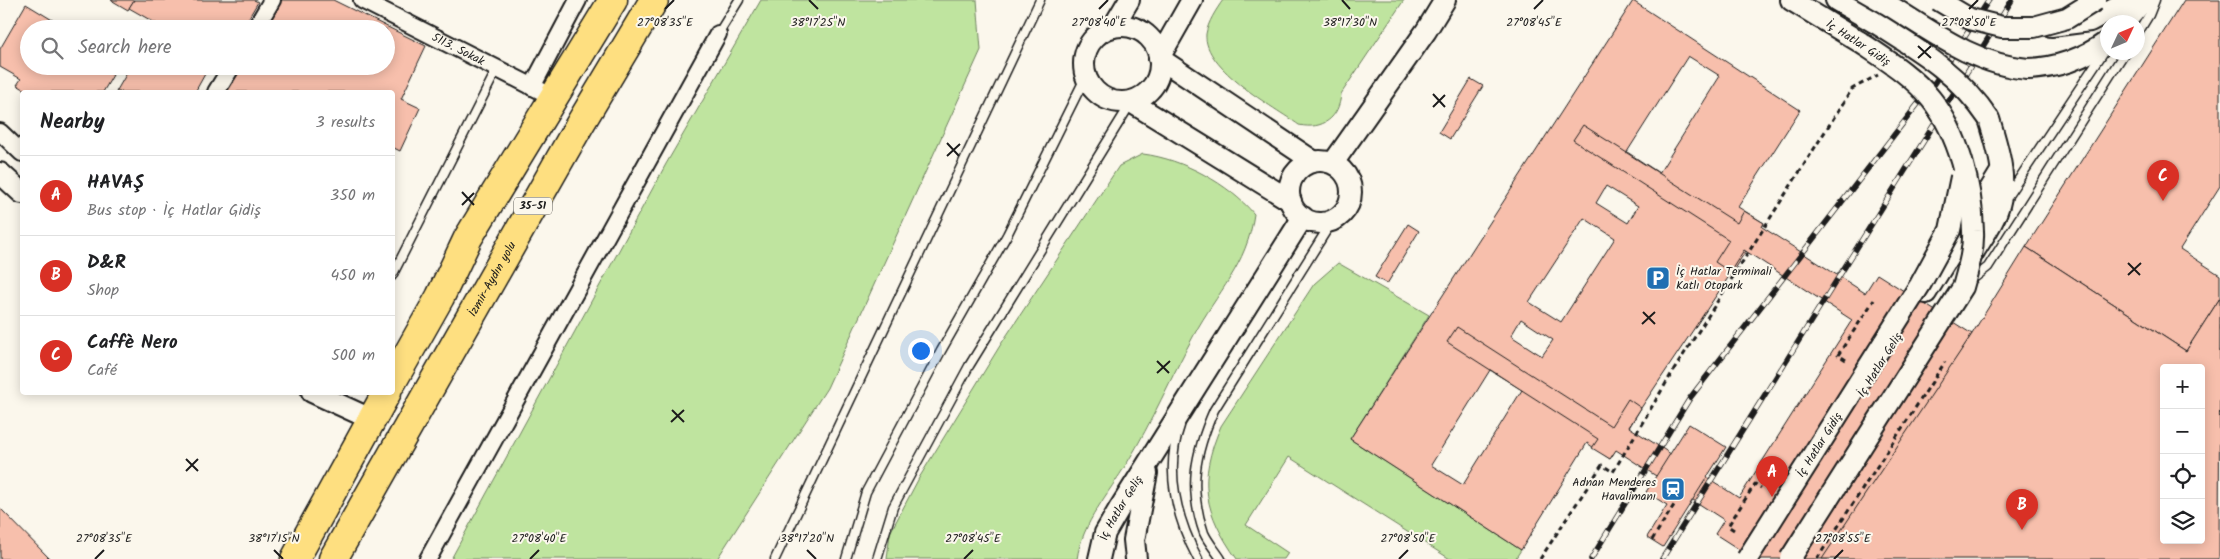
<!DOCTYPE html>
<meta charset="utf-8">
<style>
:root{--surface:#fff;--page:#f2f2f2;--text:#202124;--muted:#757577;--line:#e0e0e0;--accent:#d93025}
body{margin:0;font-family:Kalam,sans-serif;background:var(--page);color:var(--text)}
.controls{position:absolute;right:15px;bottom:15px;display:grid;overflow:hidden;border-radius:5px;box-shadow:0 2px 12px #0003}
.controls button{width:45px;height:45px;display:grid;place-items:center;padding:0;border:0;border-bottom:1px solid var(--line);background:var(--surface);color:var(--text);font:25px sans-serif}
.compass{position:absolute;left:2100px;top:15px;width:45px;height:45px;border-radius:50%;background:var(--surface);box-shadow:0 2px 12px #0003;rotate:46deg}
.you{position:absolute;left:920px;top:350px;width:18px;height:18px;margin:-12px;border:4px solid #fff;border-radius:50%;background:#1a73e8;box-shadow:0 0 0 8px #1a73e833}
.badge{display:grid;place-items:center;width:32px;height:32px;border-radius:50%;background:var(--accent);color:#fff;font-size:16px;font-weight:700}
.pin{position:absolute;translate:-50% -41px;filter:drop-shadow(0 1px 2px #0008)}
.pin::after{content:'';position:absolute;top:26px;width:18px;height:15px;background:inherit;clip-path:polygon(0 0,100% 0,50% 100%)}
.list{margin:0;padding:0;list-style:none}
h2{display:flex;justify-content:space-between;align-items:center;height:65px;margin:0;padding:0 20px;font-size:21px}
h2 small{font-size:16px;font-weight:400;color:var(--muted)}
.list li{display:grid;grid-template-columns:32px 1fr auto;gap:15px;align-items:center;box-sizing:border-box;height:80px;padding:0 20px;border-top:1px solid var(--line)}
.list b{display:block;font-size:19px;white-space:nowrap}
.list p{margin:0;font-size:16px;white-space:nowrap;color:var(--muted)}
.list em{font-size:16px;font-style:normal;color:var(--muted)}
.icon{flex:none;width:28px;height:28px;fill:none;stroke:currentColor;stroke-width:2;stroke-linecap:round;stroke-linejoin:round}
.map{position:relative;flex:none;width:2220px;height:559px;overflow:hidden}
.search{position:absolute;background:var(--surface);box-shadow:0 2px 12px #0003;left:20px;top:20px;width:375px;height:55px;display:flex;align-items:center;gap:12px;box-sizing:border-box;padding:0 18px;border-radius:28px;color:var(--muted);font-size:19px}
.panel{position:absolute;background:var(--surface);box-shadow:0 2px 12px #0003;left:20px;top:90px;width:375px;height:305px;border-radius:5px}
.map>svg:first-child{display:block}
.green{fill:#bfe49f;stroke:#6e805e}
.building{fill:#f7bfac;stroke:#1c1c1c;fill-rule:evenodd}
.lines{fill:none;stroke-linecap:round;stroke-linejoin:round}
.service-casing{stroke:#1c1c1c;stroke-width:11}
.minor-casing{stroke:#1c1c1c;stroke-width:20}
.tertiary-casing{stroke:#1c1c1c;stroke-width:24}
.trunk-casing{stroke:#1c1c1c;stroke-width:31}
.path{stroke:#1c1c1c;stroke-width:3;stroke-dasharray:5 4;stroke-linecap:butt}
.service{stroke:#fbf7ec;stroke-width:8}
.minor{stroke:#fbf7ec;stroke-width:16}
.tertiary{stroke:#fbf7ec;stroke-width:20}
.trunk{stroke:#fedf80;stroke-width:28}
.rail-casing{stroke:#1c1c1c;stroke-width:5.5}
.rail{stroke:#fbf7ec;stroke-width:4;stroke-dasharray:11;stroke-linecap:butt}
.tertiary-bridge-casing{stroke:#1c1c1c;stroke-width:24;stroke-linecap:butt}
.tertiary-bridge{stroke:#fbf7ec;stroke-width:20}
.ticks{fill:none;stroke:#1c1c1c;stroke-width:2}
.labels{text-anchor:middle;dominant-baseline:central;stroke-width:4;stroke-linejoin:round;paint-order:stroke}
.shield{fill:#fbf7ec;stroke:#5f5e5a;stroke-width:1}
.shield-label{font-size:11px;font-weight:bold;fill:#1c1c1c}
.street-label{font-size:12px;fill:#1c1c1c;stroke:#fbf7ec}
.poi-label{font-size:12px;fill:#1c1c1c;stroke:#fbf7ec;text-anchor:start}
.ticks-label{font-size:12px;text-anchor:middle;fill:#1c1c1c;stroke:#fbf7ec;stroke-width:4;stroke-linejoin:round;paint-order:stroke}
</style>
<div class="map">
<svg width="2220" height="559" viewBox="0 0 2220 559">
<rect width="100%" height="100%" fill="#fbf7ec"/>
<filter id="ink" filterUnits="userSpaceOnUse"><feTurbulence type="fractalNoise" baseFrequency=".02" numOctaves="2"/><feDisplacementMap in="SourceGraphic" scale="10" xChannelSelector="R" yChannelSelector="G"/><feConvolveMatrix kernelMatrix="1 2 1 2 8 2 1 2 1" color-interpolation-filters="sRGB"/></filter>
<g filter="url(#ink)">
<g class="green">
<path d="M761,0H977L981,50L827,388L717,559H451L666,164Z"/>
<path d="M1223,0H1404L1341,94C1339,118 1323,130 1299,125C1274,107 1203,69 1206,34C1208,22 1216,10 1223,0Z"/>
<path d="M1143,154C1183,159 1229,184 1254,214C1247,266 1217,292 1194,335C1171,377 1152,422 1127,463C1109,493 1082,523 1077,559H887L890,533L919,478L1001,344L1119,166Z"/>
<path d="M1338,263L1429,315L1350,439L1521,550L1515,559H1450L1289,457L1246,525L1288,553L1284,559H1237C1204,512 1197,481 1221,426L1314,284Z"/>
</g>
<g class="building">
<path d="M111,0H134L128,10Z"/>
<path d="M134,0H254L258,2L242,29H166L129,8Z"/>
<path d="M276,0H333L426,46L401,99L420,108L400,151L392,147V92H226L240,66H386V29H260Z"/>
<path d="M2184,0H2220V186L2180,249L2220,275V298L2186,351L2026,247Z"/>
<path d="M1633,1L1800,110L1738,207L1764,223L1762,227L1641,408L1610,459L1587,443L1521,550L1350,439ZM1688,56L1720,76L1659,173L1627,152ZM1606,186L1638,206L1628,223L1596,203ZM1584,218L1615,238L1561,322L1529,302ZM1521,319L1553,340L1542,356L1511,336ZM1490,370L1522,390L1463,485L1431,465Z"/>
<path d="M26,4L54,21L51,26L56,29H29V66H97L113,75L103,92H29L17,85L21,79L0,67V49Z"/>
<path d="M131,66H192L205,74L195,92H116Z"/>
<path d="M1471,79L1483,86L1450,139L1439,132Z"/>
<path d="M1583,125L1737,223L1744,211L1764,223L1762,227L1865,293L1877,274L1972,334L1828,559H1754L1715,534L1724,520L1616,450L1610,459L1592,448L1598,439L1447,342L1457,327L1611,426L1628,399L1641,408L1629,427L1739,498L1852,320L1744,250L1730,272L1715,262L1729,240L1573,140Z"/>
<path d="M1408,224L1419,231L1387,284L1375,277Z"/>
<path d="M2026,247L2186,351L2220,298L2219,559H1822L1972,334ZM2164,368H2201V540H2164Z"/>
<path d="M1689,424L1726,447L1663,547L1647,537L1667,505L1646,492Z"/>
<path d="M0,508L50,559H0Z"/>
</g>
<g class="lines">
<g class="service-casing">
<g id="service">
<path d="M2138,33L2149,15L2155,0"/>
<path d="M718,34L739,0"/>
<path d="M2007,197L2105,50"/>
<path d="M392,276L497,69"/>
<path d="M1969,282L1988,267L2125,52"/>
<path d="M1180,426C1164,470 1177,520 1198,559"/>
<path d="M775,559L1040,0"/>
<path d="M846,559L866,492L941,351L1007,235L1086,76"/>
<path d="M877,559L893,507L969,366L1131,103"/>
<path d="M1221,559C1216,551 1208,542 1204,533C1188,488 1195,453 1214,410L1333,220"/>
</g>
</g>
<g class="minor-casing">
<g id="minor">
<path id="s1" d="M362,0L553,97"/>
<path d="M255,29L272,0"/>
<path d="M532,87L578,0"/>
<path d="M216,92L232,66"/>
<path d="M0,132L22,153"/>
<path d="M428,559L718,34"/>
</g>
</g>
<g class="tertiary-casing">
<g id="tertiary">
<path d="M1791,0L1860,42"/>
<path d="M1836,0L1874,22"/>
<path d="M2125,22L2144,0"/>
<path d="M2051,26L2090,21L2129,0"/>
<circle cx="1122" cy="64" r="38"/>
<path d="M1113,27L1129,0"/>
<path d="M1159,58L1313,161"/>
<path d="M1159,58L1192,0"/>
<path d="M2028,69C2058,68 2083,59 2108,41"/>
<path d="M1131,102L1291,201"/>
<circle cx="1320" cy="192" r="31"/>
<path d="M1333,163L1426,31L1445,0"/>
<path d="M0,173L22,193"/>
<path d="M1970,259C1978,243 1991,228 1997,211C2009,182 1998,148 1989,119"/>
<path d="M1926,293L2000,173"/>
<path d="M312,392L373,420"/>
<path id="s2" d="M1099,559L1105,533L1119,509L1303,217"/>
<path d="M1136,559L1134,540L1147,473"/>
</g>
</g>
<g class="trunk-casing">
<g id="trunk">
<path d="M392,382L440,297L468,238L613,0"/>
<path d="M295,559L387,392"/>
<path id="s3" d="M333,559L580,124L654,0"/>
</g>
</g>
<g class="path">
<path d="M1846,360L1838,355L1874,300"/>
<path d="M1734,530L1728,526L1755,484L1761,488"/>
<path d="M1652,540L1676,502"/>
<path d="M1540,559L1602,465L1613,472L1672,373L1852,89L1878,75"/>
<path d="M1817,559L1945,362"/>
</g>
<use href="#service" class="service"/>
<use href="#minor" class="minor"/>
<use href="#tertiary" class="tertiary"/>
<use href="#trunk" class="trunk"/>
<g class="rail-casing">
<g id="rail">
<path d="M1591,559L1690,398L1935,82L1989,0"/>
<path d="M1662,559L2012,0"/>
</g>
</g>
<use href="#rail" class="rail"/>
<g class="tertiary-bridge-casing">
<g id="tertiary-bridge">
<path d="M1938,0L1970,19L2002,27H2034L2067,18L2096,0"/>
<path d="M1887,4C1931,31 1975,65 2028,69"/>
<path d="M1874,22C1920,51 1958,73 1989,119"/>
<path id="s4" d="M1747,559L1920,285L1950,230L1961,177"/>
<path d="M1790,559L1963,287C1968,269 1974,250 1973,231C1972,187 1959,134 1931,99C1912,75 1885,59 1860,42"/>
</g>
</g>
<use href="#tertiary-bridge" class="tertiary-bridge"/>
</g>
</g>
<path class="ticks" d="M809,0L818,9M1342,0L1350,9M665,9L674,0M1099,9L1108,0M1534,9L1543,0M1969,9L1978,0M1918,46L1931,58M1918,58L1931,46M1433,94L1445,107M1433,107L1445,95M947,143L959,156M947,156L960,144M462,192L474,205M462,205L474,193M2128,263L2140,275M2128,275L2141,263M1643,312L1655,324M1642,324L1655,312M1157,361L1169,373M1157,373L1170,361M672,410L684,422M671,422L684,410M186,459L198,471M186,471L198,459M274,550L283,559M807,550L816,559M95,559L104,550M530,559L539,550M964,559L973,550M1399,559L1408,550M1834,559L1843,550"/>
<defs>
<g id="parking-square" transform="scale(1.25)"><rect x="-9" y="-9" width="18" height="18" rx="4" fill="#1f6fb2" stroke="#fbf7ec"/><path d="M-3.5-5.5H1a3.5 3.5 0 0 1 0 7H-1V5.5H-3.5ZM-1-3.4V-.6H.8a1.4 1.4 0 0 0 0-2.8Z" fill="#fff"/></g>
<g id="station-square" transform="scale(1.25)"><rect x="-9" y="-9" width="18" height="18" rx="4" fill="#1f6fb2" stroke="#fbf7ec"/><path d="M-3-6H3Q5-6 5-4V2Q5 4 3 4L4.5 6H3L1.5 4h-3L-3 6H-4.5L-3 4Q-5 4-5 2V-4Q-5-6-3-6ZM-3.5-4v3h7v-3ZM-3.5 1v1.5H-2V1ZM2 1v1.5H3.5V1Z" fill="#fff"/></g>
</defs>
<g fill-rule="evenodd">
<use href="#parking-square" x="1658" y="278"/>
<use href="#station-square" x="1673" y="489"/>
</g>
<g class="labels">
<rect class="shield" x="514" y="197.5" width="38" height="17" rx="4"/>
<g class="shield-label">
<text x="533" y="206">35-51</text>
</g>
<g class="street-label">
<text transform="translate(1858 43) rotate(33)">İç Hatlar Gidiş</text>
<text stroke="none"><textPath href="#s1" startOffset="108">5113. Sokak</textPath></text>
<text stroke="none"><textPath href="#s3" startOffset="322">İzmir-Aydın yolu</textPath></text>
<text transform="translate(1880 365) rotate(-58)">İç Hatlar Geliş</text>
<text stroke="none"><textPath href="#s4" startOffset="135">İç Hatlar Gidiş</textPath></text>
<text stroke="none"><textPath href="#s2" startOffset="56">İç Hatlar Geliş</textPath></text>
</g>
<g class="poi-label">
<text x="1676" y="271">İç Hatlar Terminali<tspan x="1676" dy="14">Katlı Otopark</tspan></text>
<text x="1656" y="482" text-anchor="end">Adnan Menderes<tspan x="1656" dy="14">Havalimanı</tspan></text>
</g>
</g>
<g class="ticks-label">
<text x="1534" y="26">27°08'45"E</text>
<text x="665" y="26">27°08'35"E</text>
<text x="1099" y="26">27°08'40"E</text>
<text x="1969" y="26">27°08'50"E</text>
<text x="818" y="26">38°17'25"N</text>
<text x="1350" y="26">38°17'30"N</text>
<text x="274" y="542">38°17'15"N</text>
<text x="807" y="542">38°17'20"N</text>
<text x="104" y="542">27°08'35"E</text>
<text x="539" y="542">27°08'40"E</text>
<text x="973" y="542">27°08'45"E</text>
<text x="1408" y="542">27°08'50"E</text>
<text x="1843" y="542">27°08'55"E</text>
</g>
</svg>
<div class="controls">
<button>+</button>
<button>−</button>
<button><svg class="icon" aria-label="locate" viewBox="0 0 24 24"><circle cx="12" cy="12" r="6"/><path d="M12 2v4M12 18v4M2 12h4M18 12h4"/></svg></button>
<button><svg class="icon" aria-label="layers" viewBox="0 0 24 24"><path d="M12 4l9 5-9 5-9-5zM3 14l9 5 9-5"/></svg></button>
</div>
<svg class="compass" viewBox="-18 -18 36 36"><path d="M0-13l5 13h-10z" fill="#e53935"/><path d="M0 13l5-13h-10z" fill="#757577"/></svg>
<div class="you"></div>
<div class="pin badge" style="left:1772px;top:497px">A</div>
<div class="pin badge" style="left:2022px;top:530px">B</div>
<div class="pin badge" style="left:2163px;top:201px">C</div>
<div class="search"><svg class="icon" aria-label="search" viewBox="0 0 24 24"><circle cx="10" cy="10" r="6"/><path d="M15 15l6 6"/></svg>Search here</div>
<section class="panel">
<h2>Nearby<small>3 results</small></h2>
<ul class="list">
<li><span class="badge">A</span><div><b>HAVAŞ</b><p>Bus stop · İç Hatlar Gidiş</p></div><em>350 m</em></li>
<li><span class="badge">B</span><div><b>D&amp;R</b><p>Shop</p></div><em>450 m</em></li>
<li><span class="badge">C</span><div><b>Caffè Nero</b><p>Café</p></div><em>500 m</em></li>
</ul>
</section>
</div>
